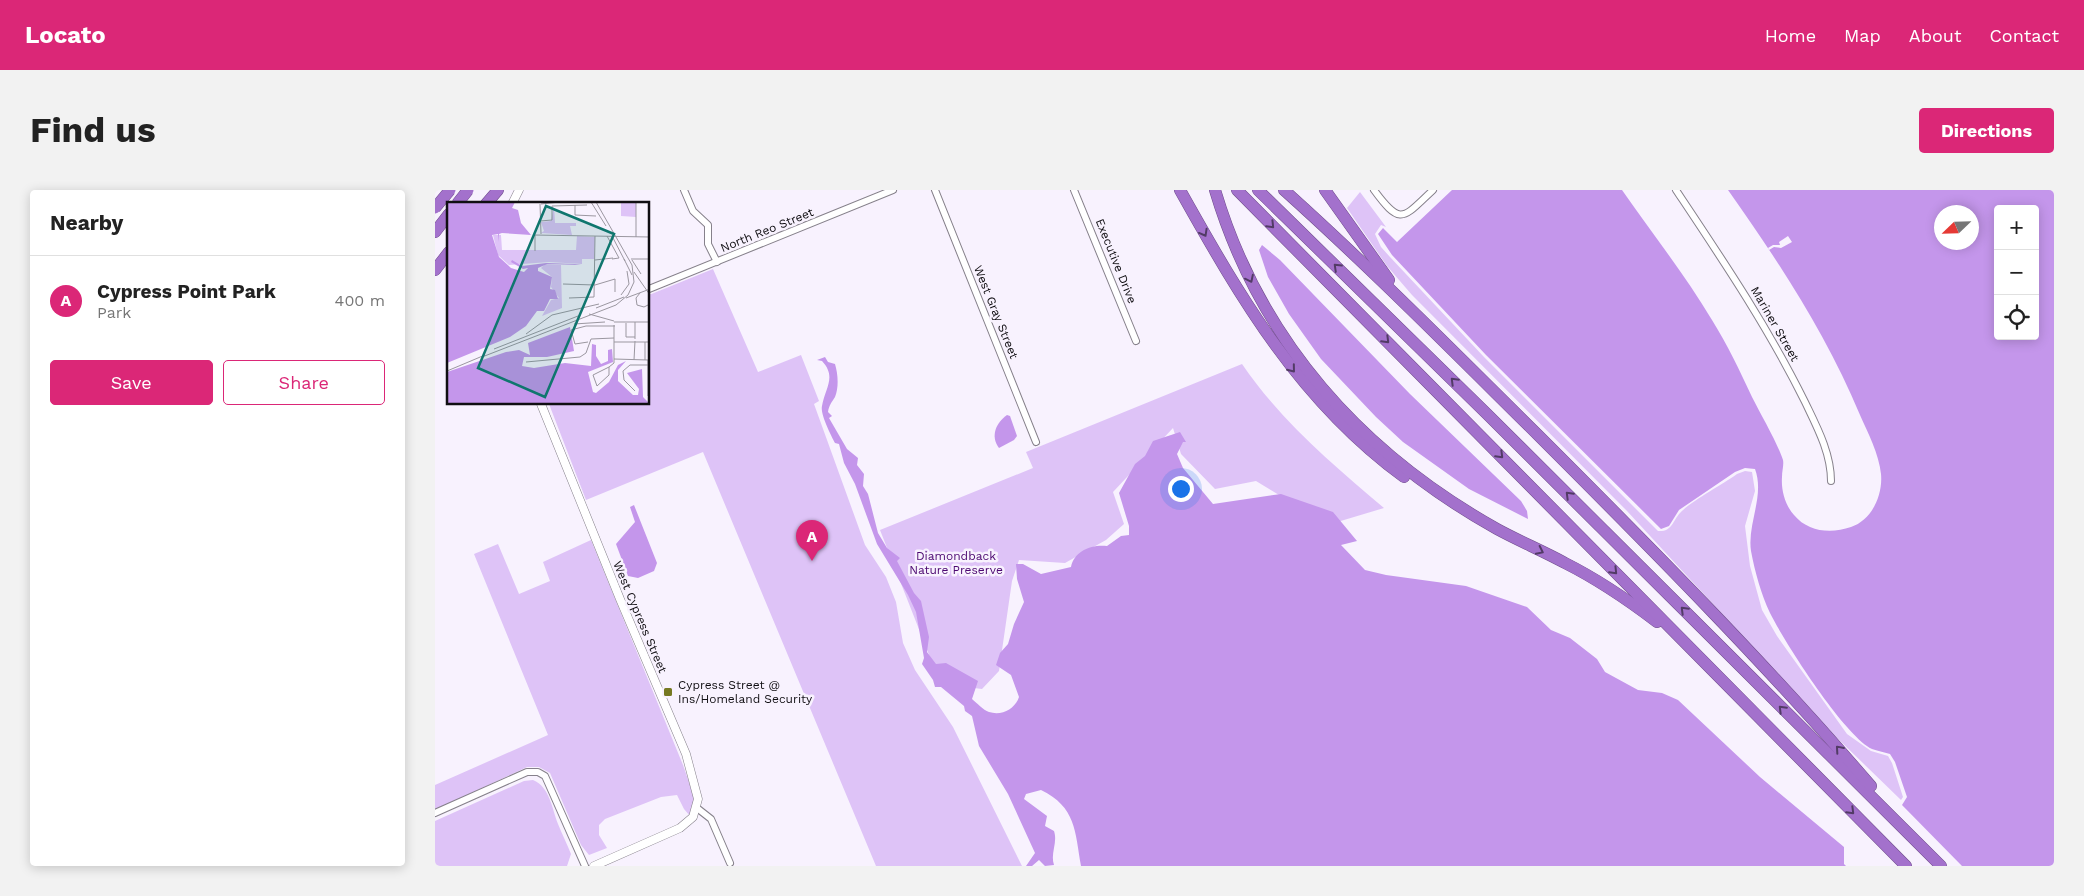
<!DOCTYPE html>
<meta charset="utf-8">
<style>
:root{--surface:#fff;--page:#f2f2f2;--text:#222;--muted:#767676;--line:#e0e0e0;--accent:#db2777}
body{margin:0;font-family:"Work Sans",sans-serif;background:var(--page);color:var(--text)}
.controls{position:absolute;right:15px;top:15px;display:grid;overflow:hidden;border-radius:5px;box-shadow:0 2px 12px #0003}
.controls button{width:45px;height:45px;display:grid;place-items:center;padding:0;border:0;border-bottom:1px solid var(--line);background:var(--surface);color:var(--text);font:25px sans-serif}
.compass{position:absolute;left:1499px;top:15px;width:45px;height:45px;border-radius:50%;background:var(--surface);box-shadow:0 2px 12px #0003;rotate:247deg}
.you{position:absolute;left:745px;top:298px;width:18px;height:18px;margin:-12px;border:4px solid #fff;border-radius:50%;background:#1a73e8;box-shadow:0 0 0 8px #1a73e833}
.badge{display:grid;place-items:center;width:32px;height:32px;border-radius:50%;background:var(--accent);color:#fff;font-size:16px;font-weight:700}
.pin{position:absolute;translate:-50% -41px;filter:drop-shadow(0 1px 2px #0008)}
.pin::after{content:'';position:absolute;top:26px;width:18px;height:15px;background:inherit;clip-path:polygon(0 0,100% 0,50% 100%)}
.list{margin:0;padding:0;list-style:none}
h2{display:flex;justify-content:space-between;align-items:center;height:65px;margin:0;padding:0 20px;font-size:21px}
h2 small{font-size:16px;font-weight:400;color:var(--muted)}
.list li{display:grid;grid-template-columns:32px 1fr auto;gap:15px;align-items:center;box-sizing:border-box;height:90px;padding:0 20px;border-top:1px solid var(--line)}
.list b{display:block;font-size:19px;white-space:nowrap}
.list p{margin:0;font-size:16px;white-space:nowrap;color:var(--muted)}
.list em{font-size:16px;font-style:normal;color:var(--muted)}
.actions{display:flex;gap:10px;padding:15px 20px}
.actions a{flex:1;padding:11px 0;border:1px solid var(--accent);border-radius:5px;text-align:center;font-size:18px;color:var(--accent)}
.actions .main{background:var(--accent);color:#fff}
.icon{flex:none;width:28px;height:28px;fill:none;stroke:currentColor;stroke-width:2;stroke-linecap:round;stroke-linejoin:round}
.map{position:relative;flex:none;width:1619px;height:676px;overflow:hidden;border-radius:5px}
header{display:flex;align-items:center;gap:30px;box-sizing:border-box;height:70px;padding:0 25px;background:var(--accent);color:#fff}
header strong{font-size:24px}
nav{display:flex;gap:28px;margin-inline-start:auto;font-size:18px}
.intro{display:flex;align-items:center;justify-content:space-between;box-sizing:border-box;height:120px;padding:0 30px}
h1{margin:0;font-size:35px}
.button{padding:12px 22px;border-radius:5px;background:var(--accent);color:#fff;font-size:18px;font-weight:700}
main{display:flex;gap:30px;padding:0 30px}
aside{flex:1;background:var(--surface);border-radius:5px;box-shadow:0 2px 12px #0003}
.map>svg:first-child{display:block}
.green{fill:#dec3f7}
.water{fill:#c496eb;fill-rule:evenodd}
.pier{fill:#f8f2fe}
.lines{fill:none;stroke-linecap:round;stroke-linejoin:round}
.minor-casing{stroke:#86818b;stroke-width:8}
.tertiary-casing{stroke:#86818b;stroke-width:9}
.motorway-casing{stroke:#704e8b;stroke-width:12}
.minor{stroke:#fff;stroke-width:6}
.tertiary{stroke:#fff;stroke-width:8}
.motorway{stroke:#a371cc;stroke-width:11}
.motorway-bridge-casing{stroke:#704e8b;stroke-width:12;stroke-linecap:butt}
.motorway-bridge{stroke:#a371cc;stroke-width:11}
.oneway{stroke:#523b66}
.poi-dot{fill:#767922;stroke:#f8f2fe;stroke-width:2}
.labels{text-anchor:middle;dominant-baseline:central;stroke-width:5;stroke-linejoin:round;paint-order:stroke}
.street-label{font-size:12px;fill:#100e12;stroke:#f8f2fe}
.park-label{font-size:12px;fill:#4b0770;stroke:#f8f2fe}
.poi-label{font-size:12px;fill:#100e12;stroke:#f8f2fe;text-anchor:start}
.inset-road{fill:none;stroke:#9b97a0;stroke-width:1}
.view{fill:#0f766e;fill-opacity:0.15;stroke:#0f766e;stroke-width:2.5}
.inset-edge{fill:none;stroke:#100e12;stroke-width:2.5}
</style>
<header>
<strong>Locato</strong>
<nav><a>Home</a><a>Map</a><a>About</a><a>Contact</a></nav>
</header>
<div class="intro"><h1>Find us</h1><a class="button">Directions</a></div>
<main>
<aside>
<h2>Nearby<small></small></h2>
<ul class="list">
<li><span class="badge">A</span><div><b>Cypress Point Park</b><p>Park</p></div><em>400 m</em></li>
</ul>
<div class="actions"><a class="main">Save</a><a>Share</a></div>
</aside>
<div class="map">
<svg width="1619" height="676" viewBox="0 0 1619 676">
<rect width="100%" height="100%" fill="#f8f2fe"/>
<g class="green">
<path d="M925,2L951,37L946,35L940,44L946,57L955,67L1049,167L1223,341C1237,342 1237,332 1245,323C1256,311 1287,295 1302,284L1310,281L1317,282L1320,301L1310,336L1315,376L1327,420L1342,446L1412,544L1436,561L1453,566L1457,573L1468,607L1466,610L1398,544L1192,321L977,105L952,76L912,18Z"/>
<path d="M278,79L323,182L366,165L384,211L379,214L430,355L451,387L461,412L468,453L480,480L518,537L587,676H441L268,262L151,310L114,214H214V105Z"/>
<path d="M807,174C845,230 898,275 949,318L899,333L880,327L821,291L780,299L746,264L738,238L678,302L689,334L671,350L630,373L584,370L577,391L564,481L547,499L523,496L498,475L445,340L598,278L591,262Z"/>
<path d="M156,350L248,575L263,618L255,626L249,619L242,605L226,607L170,629L164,635V645L172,658L154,665L146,655L115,583L104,577H92L0,620V595L113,545L39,364L63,354L84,404L115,391L108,372Z"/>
<path d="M98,590C115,597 117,619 123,634C127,644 132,654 136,664L132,676H0V631L89,591Z"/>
</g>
<g class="water">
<path d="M1017,0H1187C1217,43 1250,85 1277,130C1292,154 1305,181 1317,207C1326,225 1342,252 1348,270C1349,275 1347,281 1347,287C1346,300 1350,315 1359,325C1373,342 1396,344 1416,337C1437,330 1448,305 1446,284C1444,264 1433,243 1425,225C1391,144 1344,72 1293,0H1619V676H1527L1467,615L1472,607L1460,572L1455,564C1449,562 1442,561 1437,559C1409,545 1350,453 1335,423C1326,404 1320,382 1316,361C1312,334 1330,306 1320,279L1310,278L1300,282L1244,320L1234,336L1226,339L1051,165L957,65L943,44L948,38L962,52ZM1563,19H1600V146H1563ZM1506,22H1536V52H1506Z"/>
<path d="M827,55L845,70L975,204L1086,311L1092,321L1093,329L1034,299L968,252L941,227L886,169L854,124L833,87L824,60Z"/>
<path d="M390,167L393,172L400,174C403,184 404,197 400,207C397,212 394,215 393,222L397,226L394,228L412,259L423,268L422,275L429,284L428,296L433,304L443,343L452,358L465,368L462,371L479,403L486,411L494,447L492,462L501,474L511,473L543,491L537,509C542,513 548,520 554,522C567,526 580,519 584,507L576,485L561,475L565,463L573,454L579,434L589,412L582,389L581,374H588L606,384L636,377C639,361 657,354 672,356L686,346L694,345V336L684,303L700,274L710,266L718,251L745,242L751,252H748L742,264L748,278L778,314L846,304L898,322L922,351L906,355L930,380L951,385L1031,396L1092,417L1116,440L1135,448L1162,469L1170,482L1203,500L1227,503L1243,510L1325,587L1409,657V674L1411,676H646C640,641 641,617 606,600L591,604L589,609L612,626L610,636L619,641C623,653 615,663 619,675L610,676L604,670L597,676H591L600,663L573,604L544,556L537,526L530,521L529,516L506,497H500L498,490L487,474L489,468L481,422L473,405L442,354L420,294L409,273L404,254L400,253C396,245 385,224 387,216C390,198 402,187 387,171L382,170Z"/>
<path d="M572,225L575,226L582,246L579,250L564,258C555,246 561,233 572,225Z"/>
<path d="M199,315L222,373L219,381L203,388L193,386L181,354L200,332L195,317Z"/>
</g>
<path class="pier" d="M1353,46L1357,52L1346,58L1339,57L1334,60L1333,58L1338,55H1345L1344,52Z"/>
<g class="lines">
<g class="minor-casing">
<g id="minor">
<path d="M249,0L258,21L273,35V54L282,72"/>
<path d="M500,0L601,252"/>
<path d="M639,0L701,151"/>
<path d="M939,0C966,37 968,28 998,0"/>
<path d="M1241,0C1287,69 1333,137 1370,212C1382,237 1396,263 1396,291"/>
<path d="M214,99L458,0"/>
<path d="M262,618L276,629L295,673"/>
<path d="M0,623L92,582H103L110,586L150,676"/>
</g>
</g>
<g class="tertiary-casing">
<g id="tertiary">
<path d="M77,14L84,0"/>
<path d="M106,214L185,409L251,564L263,609L258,627L245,638L159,676"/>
</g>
</g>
<g class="motorway-casing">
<g id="motorway">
<path d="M745,0C806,109 866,212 969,287"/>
<path d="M780,0C825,151 926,263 1062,339C1084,351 1108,361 1130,373C1162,389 1193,410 1222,432"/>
<path d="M802,0L1471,676"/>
<path d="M823,0L1052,224L1506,676"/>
<path d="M849,0C937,79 1020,163 1103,245C1217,359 1331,474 1436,596"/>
<path d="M890,0L954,90"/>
<path d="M51,14L63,0"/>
<path d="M0,42L14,24"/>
<path d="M0,80L14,62"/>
</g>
</g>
<use href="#minor" class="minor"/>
<use href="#tertiary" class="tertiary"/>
<use href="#motorway" class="motorway"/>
<g class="motorway-bridge-casing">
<g id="motorway-bridge">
<path d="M22,14L33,0"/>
<path d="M0,18L15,0"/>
</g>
</g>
<use href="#motorway-bridge" class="motorway-bridge"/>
</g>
<defs><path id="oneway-chevron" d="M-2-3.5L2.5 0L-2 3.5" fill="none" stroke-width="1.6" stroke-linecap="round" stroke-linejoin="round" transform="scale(1.25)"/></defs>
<g class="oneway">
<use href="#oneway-chevron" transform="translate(836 35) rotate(46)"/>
<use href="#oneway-chevron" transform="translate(769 43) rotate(61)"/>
<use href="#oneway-chevron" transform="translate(902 77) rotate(-136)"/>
<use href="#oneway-chevron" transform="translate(815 89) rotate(64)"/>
<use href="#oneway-chevron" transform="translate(951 150) rotate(45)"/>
<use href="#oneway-chevron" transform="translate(857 179) rotate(51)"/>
<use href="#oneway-chevron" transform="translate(1019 191) rotate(-135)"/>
<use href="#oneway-chevron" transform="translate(1065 265) rotate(45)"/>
<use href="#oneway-chevron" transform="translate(1134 305) rotate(-135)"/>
<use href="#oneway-chevron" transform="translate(1105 361) rotate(26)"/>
<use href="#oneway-chevron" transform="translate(1179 381) rotate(46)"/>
<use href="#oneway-chevron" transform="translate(1249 420) rotate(-135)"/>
<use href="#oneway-chevron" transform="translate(1347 519) rotate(-135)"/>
<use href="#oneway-chevron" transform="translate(1404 559) rotate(-131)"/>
<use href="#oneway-chevron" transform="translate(1416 621) rotate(45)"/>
</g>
<rect class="poi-dot" x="228" y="497" width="10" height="10" rx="2.5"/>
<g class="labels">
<g class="street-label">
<text transform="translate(332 40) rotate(-22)">North Reo Street</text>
<text transform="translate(681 71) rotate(68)">Executive Drive</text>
<text transform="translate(561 122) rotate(68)">West Gray Street</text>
<text transform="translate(1340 134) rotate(60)">Mariner Street</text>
<text transform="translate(205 427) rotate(67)">West Cypress Street</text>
</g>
<g class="park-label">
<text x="521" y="366">Diamondback<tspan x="521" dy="14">Nature Preserve</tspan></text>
</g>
<g class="poi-label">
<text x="243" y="495">Cypress Street @<tspan x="243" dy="14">Ins/Homeland Security</tspan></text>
</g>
</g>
<g transform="translate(12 12)">
<rect width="202" height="202" fill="#f8f2fe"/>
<path d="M174,0H189V15L174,14ZM107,4L108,21H129V24H123L125,33L94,31L97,29L94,20L104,19ZM46,33H54L55,48H129L130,34L148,35L147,57H135V62L102,60L62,63L51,53ZM98,62L114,63L115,106L95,114L104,98L112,96L104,85L105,75L94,66Z" fill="#dec3f7"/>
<path d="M0,0H68L65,6L71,8L74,21L84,33L55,31L52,32L51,40V32L45,33L52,55L64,66L77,70L81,66L76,67L64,60L65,58L75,64L99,61L128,62L134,63L100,62L91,66V69L105,75L103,87L108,88L111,97H103L97,109H90L79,124L63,135L0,161ZM123,125L127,149L100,155H77L75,164L87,166L118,161L144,164L145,142L149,143V154L154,162L161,159V148L165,147L166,160L141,170L146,190L149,191L162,180L171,163L179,159L171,168V179L186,193H191L192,187L180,171L195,167L196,195L202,201L0,202V170L59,150L72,148L83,153L81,141Z" fill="#c496eb"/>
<path class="inset-road" d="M144,0L159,24M93,2L94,32M94,2L113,0M128,3V13L149,14M93,19L105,18V4L140,3M87,33L203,35M160,34L172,56L165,57M165,34L178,59M189,35V0M88,49V33M177,57L185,73M184,57H203M148,58L166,56M185,58L194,72M187,70L203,93M116,82L148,83L168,77V90M193,91L189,96L190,103L197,105L203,102M174,93L182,82L180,69M122,96L147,95L148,34M179,96L203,87M149,106L177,95M142,112L167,119M167,120H203M179,121V135H188M127,122L158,120M79,132L105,113L152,102M188,137V120M141,140L128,142L124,128L139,124H168M167,140H203M47,147L131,114M35,155L169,103L181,93L187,80L185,63L149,0M167,157L201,158M187,158L188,139M198,158V140M79,160L133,155L139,151L144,137L167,136M162,165V173L150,184L146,173ZM162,165L167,161V123M0,169L38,153M188,189L177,178L176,169L183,163H201M201,194V158"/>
<path class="view" d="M99,4L167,32L98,195L31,166Z"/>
<rect width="202" height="202" class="inset-edge"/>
</g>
</svg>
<div class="controls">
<button>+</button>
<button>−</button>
<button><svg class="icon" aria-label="locate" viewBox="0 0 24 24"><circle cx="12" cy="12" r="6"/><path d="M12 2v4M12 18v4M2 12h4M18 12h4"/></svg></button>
</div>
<svg class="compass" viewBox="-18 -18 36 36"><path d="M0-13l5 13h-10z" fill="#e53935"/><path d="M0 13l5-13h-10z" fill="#767676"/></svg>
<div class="you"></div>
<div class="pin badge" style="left:377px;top:371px">A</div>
</div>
</main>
